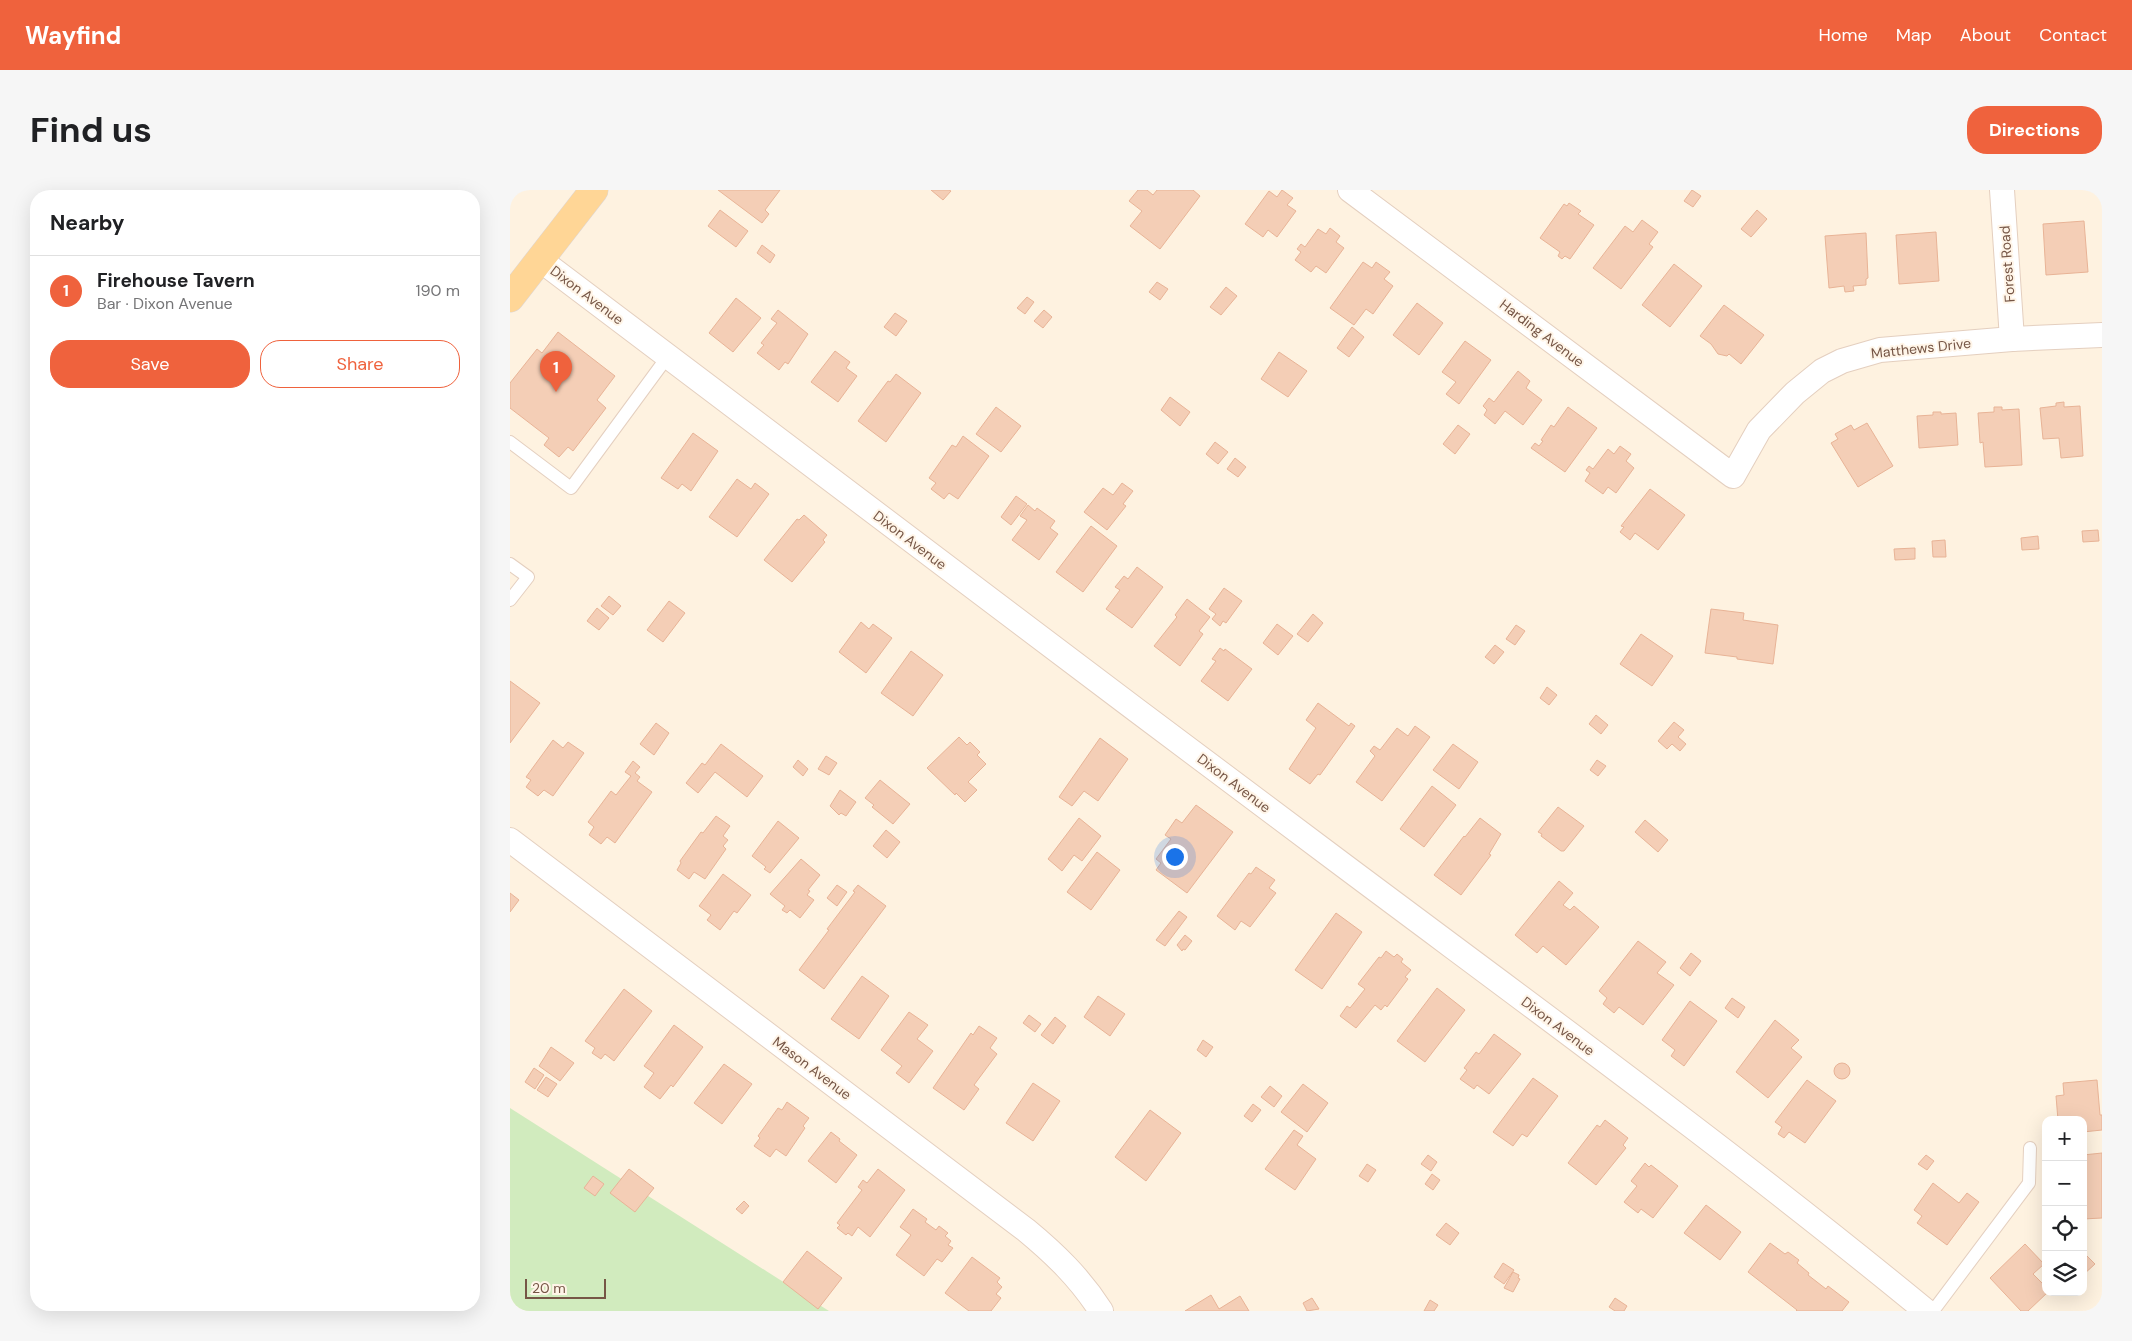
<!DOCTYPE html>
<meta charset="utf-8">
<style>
:root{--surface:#fff;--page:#f6f6f6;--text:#202124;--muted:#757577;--line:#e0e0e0;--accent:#ef623d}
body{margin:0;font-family:"DM Sans",sans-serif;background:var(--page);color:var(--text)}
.controls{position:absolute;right:15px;bottom:15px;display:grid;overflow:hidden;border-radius:10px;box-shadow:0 5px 20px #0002}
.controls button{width:45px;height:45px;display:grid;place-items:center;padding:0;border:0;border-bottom:1px solid var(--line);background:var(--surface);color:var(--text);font:25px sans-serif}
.scale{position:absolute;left:15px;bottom:12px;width:81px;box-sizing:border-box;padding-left:5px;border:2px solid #765646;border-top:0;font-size:14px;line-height:18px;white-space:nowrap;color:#765646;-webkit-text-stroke:4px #fff5e8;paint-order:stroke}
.you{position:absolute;left:664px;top:666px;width:18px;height:18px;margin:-12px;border:4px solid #fff;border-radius:50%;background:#1a73e8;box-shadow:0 0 0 8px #1a73e833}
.badge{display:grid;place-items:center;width:32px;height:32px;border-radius:50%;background:var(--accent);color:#fff;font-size:16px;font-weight:700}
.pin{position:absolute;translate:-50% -41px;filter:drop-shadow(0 1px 2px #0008)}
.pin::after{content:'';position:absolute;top:26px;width:18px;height:15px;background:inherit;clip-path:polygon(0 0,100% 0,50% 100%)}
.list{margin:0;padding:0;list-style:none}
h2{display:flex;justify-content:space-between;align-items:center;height:65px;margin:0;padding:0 20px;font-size:21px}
h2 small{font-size:16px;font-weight:400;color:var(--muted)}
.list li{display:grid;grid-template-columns:32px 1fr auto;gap:15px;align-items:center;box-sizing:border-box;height:70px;padding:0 20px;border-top:1px solid var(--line)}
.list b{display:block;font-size:19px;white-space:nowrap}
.list p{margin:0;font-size:16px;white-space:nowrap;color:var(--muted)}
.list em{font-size:16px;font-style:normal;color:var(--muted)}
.actions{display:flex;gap:10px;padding:15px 20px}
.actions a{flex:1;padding:11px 0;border:1px solid var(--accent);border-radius:20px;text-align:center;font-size:18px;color:var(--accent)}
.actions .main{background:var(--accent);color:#fff}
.icon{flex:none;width:28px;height:28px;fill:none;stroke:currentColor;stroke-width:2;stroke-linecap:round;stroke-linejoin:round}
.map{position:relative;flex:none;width:1592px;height:1121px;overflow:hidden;border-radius:20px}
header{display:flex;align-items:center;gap:30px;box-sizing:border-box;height:70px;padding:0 25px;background:var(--accent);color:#fff}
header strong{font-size:24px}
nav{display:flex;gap:28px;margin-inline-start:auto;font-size:18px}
.intro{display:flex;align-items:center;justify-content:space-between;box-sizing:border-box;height:120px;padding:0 30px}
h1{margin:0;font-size:35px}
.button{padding:12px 22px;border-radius:20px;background:var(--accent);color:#fff;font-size:18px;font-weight:700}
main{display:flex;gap:30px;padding:0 30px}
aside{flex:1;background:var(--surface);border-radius:20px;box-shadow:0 5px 20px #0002}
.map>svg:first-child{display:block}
.green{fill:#d1ebbe}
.building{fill:#f4ceb6;stroke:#e8b396}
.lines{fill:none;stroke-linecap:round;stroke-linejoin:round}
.service-casing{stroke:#e4cfbf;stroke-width:14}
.minor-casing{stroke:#e4cfbf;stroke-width:26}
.primary-casing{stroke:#ded6d3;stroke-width:29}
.service{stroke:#fff;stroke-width:12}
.minor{stroke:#fff;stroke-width:24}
.primary{stroke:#ffd696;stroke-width:28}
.labels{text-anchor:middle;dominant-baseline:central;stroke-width:4;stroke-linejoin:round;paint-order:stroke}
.street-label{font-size:14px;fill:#765646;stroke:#fff5e8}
</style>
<header>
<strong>Wayfind</strong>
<nav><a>Home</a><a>Map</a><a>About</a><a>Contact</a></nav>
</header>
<div class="intro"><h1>Find us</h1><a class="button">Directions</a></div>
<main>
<aside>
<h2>Nearby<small></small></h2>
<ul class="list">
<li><span class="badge">1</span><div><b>Firehouse Tavern</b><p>Bar · Dixon Avenue</p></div><em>190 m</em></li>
</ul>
<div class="actions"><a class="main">Save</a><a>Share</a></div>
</aside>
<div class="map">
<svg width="1592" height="1121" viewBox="0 0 1592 1121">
<rect width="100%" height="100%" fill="#fef2e0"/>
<path class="green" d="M0,918L319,1121H0Z"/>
<g class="building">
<path d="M208,0H270L255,20L259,24L252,33Z"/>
<path d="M421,0H439L441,1L433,10Z"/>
<path d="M628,0H637L643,5L647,0H683L690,6L650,59L620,36L632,21L619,11Z"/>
<path d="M772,0L783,8L777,15L786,21L767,47L758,40L753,47L735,34L759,1L767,7Z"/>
<path d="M1182,0L1191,6L1183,17L1174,11Z"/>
<path d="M1059,13L1071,21L1068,24L1084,35L1060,69L1055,66L1052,69L1048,66L1050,62L1030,48L1054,14L1057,16Z"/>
<path d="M210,20L238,41L226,57L198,36Z"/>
<path d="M1247,20L1257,29L1241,47L1231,39Z"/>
<path d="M1132,30L1148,42L1139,54L1143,57L1111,99L1083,78L1115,36L1123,42Z"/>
<path d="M1574,31L1578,82L1536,85L1533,34Z"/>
<path d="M820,38L830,46L826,52L834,58L816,83L806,76L801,82L785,70L791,62L787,59L791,54L795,57L808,39L816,44Z"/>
<path d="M1426,42L1429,91L1389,94L1386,45Z"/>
<path d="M1356,43L1358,88L1356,89V95L1343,96L1344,101L1335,102L1334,96L1319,98L1315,46Z"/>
<path d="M252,55L265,65L260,73L247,63Z"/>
<path d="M853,72L862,78L866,72L880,82L874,89L883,96L863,124L856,119L844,135L820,118Z"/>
<path d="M1164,74L1192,96L1160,137L1132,115Z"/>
<path d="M647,92L658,99L650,110L639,102Z"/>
<path d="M716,97L727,106L711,125L700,117Z"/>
<path d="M517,107L524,112L515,124L507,118Z"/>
<path d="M226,108L251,128L223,162L199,143Z"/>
<path d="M907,113L933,133L909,165L883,145Z"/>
<path d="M1214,115L1254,145L1231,174L1219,164L1217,166L1208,164L1201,154L1190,146Z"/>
<path d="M268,120L298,144L278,174L275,172L269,180L247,163L254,155L251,153L267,133L261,129Z"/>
<path d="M534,120L542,127L533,138L524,131Z"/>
<path d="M385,123L397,131L386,146L374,137Z"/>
<path d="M842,137L854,147L839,167L827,158Z"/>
<path d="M48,142L105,186L87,210L96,218L63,261L58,257L49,267L34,255L39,248L0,218V193L27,159L32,163Z"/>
<path d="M955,151L981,170L949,214L936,204L946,192L932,182Z"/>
<path d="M325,161L340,172L336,178L347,186L328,212L301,192Z"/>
<path d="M769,162L797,181L778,207L751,189Z"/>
<path d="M1008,181L1020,191L1016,198L1032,210L1013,235L995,221L985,234L974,225L977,220L973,216L979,208L984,212Z"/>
<path d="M386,184L411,203L376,252L348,231L378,191L380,192Z"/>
<path d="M660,207L680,222L670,236L651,220Z"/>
<path d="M1554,212V217L1570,216L1573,266L1551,268L1549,248L1533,249L1530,218L1546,216V213Z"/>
<path d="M486,217L511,236L491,262L466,244Z"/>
<path d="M1058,217L1087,238L1055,282L1021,258L1025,253L1029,256L1033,251L1031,250L1041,235L1044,237Z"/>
<path d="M1484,217H1492V220L1509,219L1512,275L1475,277L1473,252L1470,253L1468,223L1484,222Z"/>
<path d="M1423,222H1431V224L1446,223L1448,255L1409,258L1407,226L1423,225Z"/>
<path d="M1357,233L1383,276L1348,297L1321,253L1328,249L1325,244L1341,235L1344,240Z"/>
<path d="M948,235L960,244L945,264L933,254Z"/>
<path d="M183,243L208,261L181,301L172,294L168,299L151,288Z"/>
<path d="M453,246L479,266L448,309L439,303L434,309L421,299L426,293L419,288L442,255L446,257Z"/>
<path d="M705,252L718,262L708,274L696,264Z"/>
<path d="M1110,256L1121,264L1116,271L1124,278L1106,303L1098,297L1093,304L1075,291L1080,283L1076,280L1079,276L1083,279L1098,259L1104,264Z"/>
<path d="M725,268L736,277L728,287L717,279Z"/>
<path d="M227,289L241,299L245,293L259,304L227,347L199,327Z"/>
<path d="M612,293L623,301L613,314L616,316L597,340L574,322L593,298L603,305Z"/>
<path d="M1140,299L1175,325L1148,360L1125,343L1120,350L1110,342L1114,337L1111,336Z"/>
<path d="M506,306L517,314L501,335L491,327Z"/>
<path d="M518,315L525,321L527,318L545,331L540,338L548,344L529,370L502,350L517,330L510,326Z"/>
<path d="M294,325L317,345L313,350L315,352L282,392L254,370L287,329L289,330Z"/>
<path d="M581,336L607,356L573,402L546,382Z"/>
<path d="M1588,340L1589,351L1573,352L1572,341Z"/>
<path d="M1528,346L1529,359L1512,360L1511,348Z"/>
<path d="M1435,350L1436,367H1423L1422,351Z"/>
<path d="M1405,358V369L1385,370L1384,359Z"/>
<path d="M627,377L653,397L622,438L596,419L610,400L605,397L614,386L618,389Z"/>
<path d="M714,398L732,411L716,433L713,431L710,436L702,429L706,424L699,419Z"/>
<path d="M99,406L111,416L103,425L91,416Z"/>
<path d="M677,409L700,427L689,441L693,444L670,476L644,456L667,427L665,425Z"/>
<path d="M159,411L175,423L153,452L137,440Z"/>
<path d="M87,418L99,428L89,440L77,431Z"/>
<path d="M1201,419L1234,423L1233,430L1268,435L1263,474L1227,469V467L1195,463Z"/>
<path d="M803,424L813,433L798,452L787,444Z"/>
<path d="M351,432L359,439L363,434L382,448L356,483L329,462Z"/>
<path d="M767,434L783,446L768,465L753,453Z"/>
<path d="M1006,435L1015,441L1005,455L996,449Z"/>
<path d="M1131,444L1163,466L1142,496L1110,474Z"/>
<path d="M985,455L994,462L984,474L975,467Z"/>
<path d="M710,458L714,461L715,459L742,479L718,511L691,491L706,471L702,469Z"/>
<path d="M401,461L433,485L403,526L371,503Z"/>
<path d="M0,491L30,513L0,553Z"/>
<path d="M1037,497L1047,505L1039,515L1030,508Z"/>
<path d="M808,513L839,536L841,533L845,536L810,585L808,584L800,594L779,579L806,538L796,530Z"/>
<path d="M1086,525L1098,535L1091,544L1079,534Z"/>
<path d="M1164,532L1174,540L1168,547L1176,554L1170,561L1162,554L1157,559L1148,551Z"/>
<path d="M146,533L159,543L144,565L130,554Z"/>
<path d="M905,536L920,547L872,611L846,592L865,566L860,561L864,556L870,560L887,538L898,546Z"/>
<path d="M449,547L457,555L460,552L470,562L467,565L476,574L458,592L467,600L455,612L446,603L445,605L417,578Z"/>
<path d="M590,548L618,569L588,611L574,601L562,616L549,607Z"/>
<path d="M43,550L53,558L58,552L74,563L43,606L34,600L28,606L16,597L21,590L16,587Z"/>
<path d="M211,554L253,586L237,607L205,582L188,603L176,593L192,573L195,575Z"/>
<path d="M943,554L968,572L949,599L923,580Z"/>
<path d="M316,566L327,573L319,585L308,579Z"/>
<path d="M288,570L298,579L293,586L283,577Z"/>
<path d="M1087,570L1096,576L1088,586L1080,580Z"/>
<path d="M123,571L130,577L125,583L130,587L127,591L142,602L105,653L97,647L91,654L79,645L84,637L78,632L101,601L106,605L121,586L115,582Z"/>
<path d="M370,590L400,614L383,634L362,617L364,615L355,608Z"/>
<path d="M922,596L946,615L914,657L890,639Z"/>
<path d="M330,600L346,612L336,626L331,623L329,625L320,616Z"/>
<path d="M686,615L723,642L677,703L646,680L651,673L646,669L661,649L655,645L666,629L672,633Z"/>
<path d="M1048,617L1074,636L1054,661H1051L1031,646L1032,644L1028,642Z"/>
<path d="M206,626L220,636L213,646L218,650L213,656L216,659L195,689L184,682L179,689L167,680L171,673L170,671L191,642L193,643Z"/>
<path d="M569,628L591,646L572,671L564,665L552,681L538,669Z"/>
<path d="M970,628L991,644L979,664L981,665L951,705L924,685L954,646L955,647Z"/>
<path d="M1135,630L1158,650L1148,662L1125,642Z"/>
<path d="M268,631L289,648L260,683L254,679L256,677L242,666Z"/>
<path d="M376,640L390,652L377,668L363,656Z"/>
<path d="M587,662L610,680L581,720L557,702Z"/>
<path d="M291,669L310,685L298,700L300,701L297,705L304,710L290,728L280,720L277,723L272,720L275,716L260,704Z"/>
<path d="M746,677L765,690L759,698L766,703L740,737L731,731L725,740L707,726L739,683L741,684Z"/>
<path d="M213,684L241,705L227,723L224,721L210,740L197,730L201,725L189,716Z"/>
<path d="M1049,691L1063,703L1053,715L1060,720L1064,716L1089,737L1056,775L1033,756L1027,763L1005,745Z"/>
<path d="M327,695L337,702L327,716L317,708Z"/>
<path d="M348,695L376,716L314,799L289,780L319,740L317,739L345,702L343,701Z"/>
<path d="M0,703L9,710L0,722Z"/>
<path d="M669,721L677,727L655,756L646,750Z"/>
<path d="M826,723L852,742L812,799L785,780Z"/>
<path d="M675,745L682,751L675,760L673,759L672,761L667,755Z"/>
<path d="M1128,751L1156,772L1147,783L1164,795L1133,835L1109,817L1104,823L1093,814L1097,808L1089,801Z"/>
<path d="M876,761L884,767L887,764L893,769L891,772L901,780L895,787L898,789L877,817L875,815L871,820L865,815L846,838L830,826L837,816L840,818L855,799L848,794L869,767L871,768Z"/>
<path d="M1181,763L1191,771L1180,786L1170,778Z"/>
<path d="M352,786L379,806L349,849L321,829Z"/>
<path d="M927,798L955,820L915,872L887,851Z"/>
<path d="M114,799L142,821L104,871L95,864L91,869L82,863L85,858L75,851Z"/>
<path d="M588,806L615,824L600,846L574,827Z"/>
<path d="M1222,808L1235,817L1228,828L1215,818Z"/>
<path d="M1180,811L1207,831L1174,876L1161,866L1165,860L1152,850Z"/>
<path d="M399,822L418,835L407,849L423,861L399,893L386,883L392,876L371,860Z"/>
<path d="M519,825L531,834L525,842L513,833Z"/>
<path d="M545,827L556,836L543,854L531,845Z"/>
<path d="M1265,830L1289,850L1281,858L1292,867L1258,908L1226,882Z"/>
<path d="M164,835L193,857L163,897L161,895L150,909L134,897L144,883L134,876Z"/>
<path d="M469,836L487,848L480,858L487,864L464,895L469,899L454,920L423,898L461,843L463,845Z"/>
<path d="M984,844L1011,864L979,904L967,895L964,899L950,889L957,880L954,878L966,862L969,864Z"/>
<path d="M693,850L703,857L696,867L687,860Z"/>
<path d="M41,857L64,873L50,891L29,876Z"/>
<circle cx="1332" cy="881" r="8"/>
<path d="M214,874L242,894L212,934L184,913Z"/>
<path d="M24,878L34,885L25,899L15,892Z"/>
<path d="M36,887L47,894L38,907L27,900Z"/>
<path d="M1023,888L1048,906L1017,947L1012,944L1003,956L983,942Z"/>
<path d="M1297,890L1326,911L1295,953L1279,942L1274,948L1268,944L1272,937L1265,932Z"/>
<path d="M1587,890L1590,925H1592V940L1573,942V930H1548L1546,906L1554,905L1553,893Z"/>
<path d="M523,893L550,911L523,951L496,933Z"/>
<path d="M793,894L818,913L797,942L771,922Z"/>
<path d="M760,896L772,906L764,917L751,907Z"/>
<path d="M277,912L299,928L293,936L295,938L276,966L266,959L260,967L244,956L250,948L248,946L268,918L272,920Z"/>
<path d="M743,914L751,920L742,932L734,926Z"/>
<path d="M640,920L671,943L636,991L605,967Z"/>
<path d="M1095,930L1118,948L1113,955L1116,958L1086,995L1058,973L1087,935L1090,937Z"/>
<path d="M784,940L793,946L787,955L806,969L785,1000L755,979Z"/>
<path d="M321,942L330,949L329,951L347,965L326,993L298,971Z"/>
<path d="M1592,963V1028L1573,1029V965Z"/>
<path d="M918,965L927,972L921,981L911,974Z"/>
<path d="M1416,965L1424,971L1417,980L1408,974Z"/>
<path d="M1135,973L1139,977L1141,975L1168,996L1143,1028L1131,1019L1128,1023L1114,1012L1127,996L1121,991Z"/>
<path d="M857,974L866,980L858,992L849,986Z"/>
<path d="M119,979L144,998L125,1022L100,1003Z"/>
<path d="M368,979L395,1000L360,1047L348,1037L342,1046L338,1043L336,1045L327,1038L330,1035L327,1033L352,1000L348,997L353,990L357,993Z"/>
<path d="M922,984L930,990L923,1000L915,994Z"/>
<path d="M83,986L94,994L85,1006L74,998Z"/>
<path d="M1423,993L1449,1013L1457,1003L1469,1012L1437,1055L1407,1033L1412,1026L1404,1020Z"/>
<path d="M234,1011L239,1016L232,1024L226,1019Z"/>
<path d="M1196,1015L1231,1042L1210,1070L1174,1043Z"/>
<path d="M403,1019L417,1029L415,1032L426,1040L429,1036L438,1043L435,1046L441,1051L438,1055L443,1058L432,1072L427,1069L414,1086L386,1065L401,1045L390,1037Z"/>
<path d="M936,1033L949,1043L940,1055L926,1045Z"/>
<path d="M1260,1053L1275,1064L1278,1062L1289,1070L1287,1073L1299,1083L1298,1085L1316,1099L1318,1096L1339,1112L1332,1121H1286L1287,1120L1238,1082Z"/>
<path d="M1515,1054L1534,1074L1523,1084L1536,1097V1102H1538L1518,1121H1511L1480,1088Z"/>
<path d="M297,1061L332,1088L308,1119L273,1092Z"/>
<path d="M1573,1062L1585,1074L1573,1085Z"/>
<path d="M462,1067L490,1088L487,1092L492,1097L486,1104L491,1108L481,1121H459L435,1103Z"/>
<path d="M993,1073L1004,1080L994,1094L984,1087Z"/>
<path d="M1003,1082L1009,1085L1008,1088L1010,1089L1003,1102L994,1098Z"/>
<path d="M701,1105L709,1119L730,1106L739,1121H675Z"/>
<path d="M802,1108L809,1119L797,1121L793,1113Z"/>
<path d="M1105,1108L1117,1116L1114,1121H1105L1099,1117Z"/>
<path d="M920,1110L928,1115L924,1121H914Z"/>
</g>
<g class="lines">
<g class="service-casing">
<g id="service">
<path d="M0,252L61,298L158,166"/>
<path d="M0,374L18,387L0,410"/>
<path d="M1423,1121L1519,993L1520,958"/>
</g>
</g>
<g class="minor-casing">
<g id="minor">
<path d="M840,0L1223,286L1249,240L1285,203L1312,181L1332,171L1370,160L1502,149L1592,145"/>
<path d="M1492,0L1502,149"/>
<path d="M29,69C294,270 559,470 825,669C1024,818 1225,964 1416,1121"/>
<path d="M0,650L516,1040C545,1064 570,1088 591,1121"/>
</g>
</g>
<g class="primary-casing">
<path id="primary" d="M0,108L84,0"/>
</g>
<use href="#service" class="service"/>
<use href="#minor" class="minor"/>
<use href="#primary" class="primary"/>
</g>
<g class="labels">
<g class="street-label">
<text transform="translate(1497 74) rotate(-94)">Forest Road</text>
<text transform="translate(77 105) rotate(37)">Dixon Avenue</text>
<text transform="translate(1032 143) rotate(37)">Harding Avenue</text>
<text transform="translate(1411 158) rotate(-6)">Matthews Drive</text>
<text transform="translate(400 350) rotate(37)">Dixon Avenue</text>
<text transform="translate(724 593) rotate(37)">Dixon Avenue</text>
<text transform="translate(1048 836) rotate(37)">Dixon Avenue</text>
<text transform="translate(302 878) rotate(37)">Mason Avenue</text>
</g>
</g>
</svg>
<div class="controls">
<button>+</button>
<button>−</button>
<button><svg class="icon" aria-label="locate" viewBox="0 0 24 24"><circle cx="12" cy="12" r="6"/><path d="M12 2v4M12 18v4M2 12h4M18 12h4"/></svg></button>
<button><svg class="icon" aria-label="layers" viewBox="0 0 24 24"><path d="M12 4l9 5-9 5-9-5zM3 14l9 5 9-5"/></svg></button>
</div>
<div class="scale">20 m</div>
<div class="you"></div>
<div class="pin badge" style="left:46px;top:202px">1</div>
</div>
</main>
